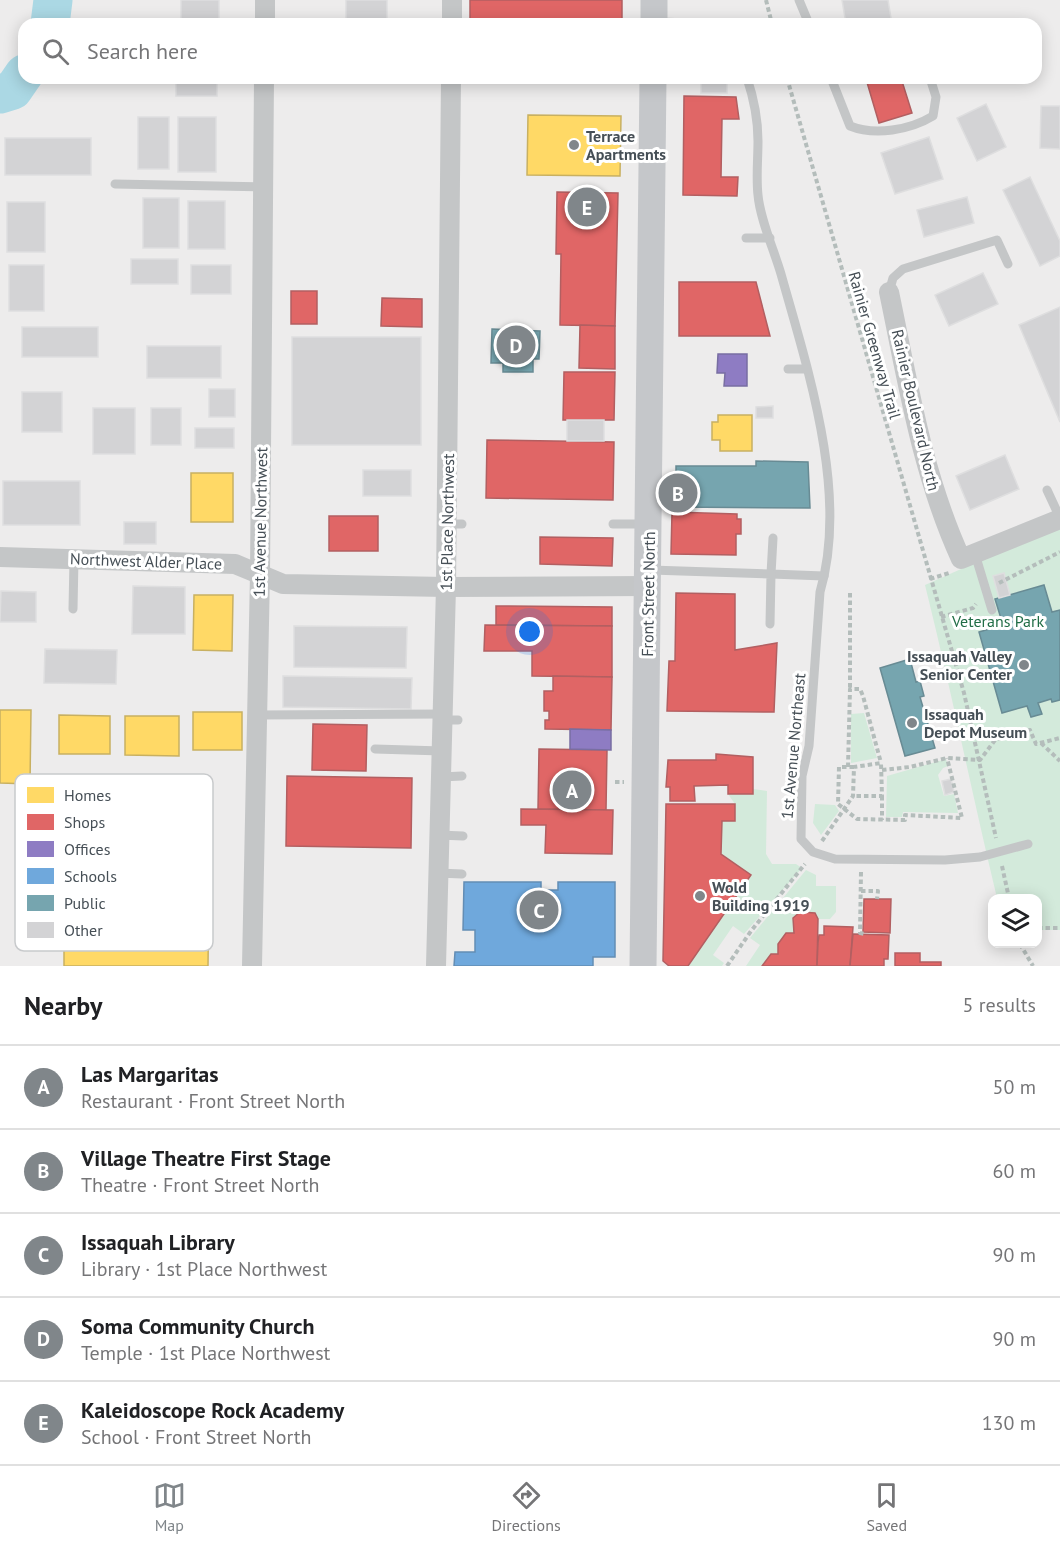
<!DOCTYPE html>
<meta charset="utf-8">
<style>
:root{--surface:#fff;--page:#f6f6f6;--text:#202124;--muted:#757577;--line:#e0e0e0;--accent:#80868a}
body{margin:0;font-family:"PT Sans",sans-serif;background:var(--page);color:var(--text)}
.controls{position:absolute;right:18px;bottom:18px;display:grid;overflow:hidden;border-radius:12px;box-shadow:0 3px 15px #0003}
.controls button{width:54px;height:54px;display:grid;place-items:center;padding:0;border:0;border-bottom:2px solid var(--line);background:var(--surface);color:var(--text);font:30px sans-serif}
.you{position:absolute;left:530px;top:632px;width:21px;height:21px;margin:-15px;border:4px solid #fff;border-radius:50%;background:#1a73e8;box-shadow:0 0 0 9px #1a73e833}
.badge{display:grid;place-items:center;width:39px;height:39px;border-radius:50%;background:var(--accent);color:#fff;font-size:20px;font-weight:700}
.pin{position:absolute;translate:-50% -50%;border:3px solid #fff;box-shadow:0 2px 6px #0006}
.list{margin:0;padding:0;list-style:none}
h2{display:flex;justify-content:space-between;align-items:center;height:78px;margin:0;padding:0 24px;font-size:26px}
h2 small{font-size:20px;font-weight:400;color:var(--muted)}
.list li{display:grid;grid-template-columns:39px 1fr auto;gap:18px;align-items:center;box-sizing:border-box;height:84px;padding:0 24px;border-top:2px solid var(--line)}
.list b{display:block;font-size:22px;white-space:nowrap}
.list p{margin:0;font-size:20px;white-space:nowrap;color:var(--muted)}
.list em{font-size:20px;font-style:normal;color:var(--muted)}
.icon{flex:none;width:33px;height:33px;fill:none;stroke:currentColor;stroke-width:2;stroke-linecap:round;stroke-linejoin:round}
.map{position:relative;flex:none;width:1060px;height:966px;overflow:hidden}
.search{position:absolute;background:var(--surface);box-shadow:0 3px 15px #0003;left:18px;right:18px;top:18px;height:66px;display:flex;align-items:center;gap:15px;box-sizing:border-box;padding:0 21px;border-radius:18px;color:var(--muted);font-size:22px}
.sheet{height:498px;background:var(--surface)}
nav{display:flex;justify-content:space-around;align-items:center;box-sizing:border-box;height:84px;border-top:2px solid var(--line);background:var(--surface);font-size:16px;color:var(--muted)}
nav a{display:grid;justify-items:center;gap:3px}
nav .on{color:var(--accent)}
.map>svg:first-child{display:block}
.green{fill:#d3eadb}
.homes{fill:#ffd966;stroke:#c8b061;stroke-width:1.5}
.shops{fill:#e06666;stroke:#b25f61;stroke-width:1.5}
.offices{fill:#8e7cc3;stroke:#786ea2;stroke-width:1.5}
.schools{fill:#6fa8dc;stroke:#638db4;stroke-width:1.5}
.public{fill:#76a5af;stroke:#688b94;stroke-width:1.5}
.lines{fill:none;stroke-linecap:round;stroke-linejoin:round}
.river{stroke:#abd8e4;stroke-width:39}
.building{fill:#d3d3d5;stroke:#dededf;stroke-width:1.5}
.path{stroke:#b4bdbb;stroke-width:4;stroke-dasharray:4.5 3;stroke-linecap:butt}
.lane{stroke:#c4c6c7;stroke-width:9}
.street{stroke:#c4c6c7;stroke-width:20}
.secondary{stroke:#c5c7ca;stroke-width:27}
.poi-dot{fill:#80868a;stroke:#fff;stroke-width:2}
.labels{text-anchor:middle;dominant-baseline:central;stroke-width:6;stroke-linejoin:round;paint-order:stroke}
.poi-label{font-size:16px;font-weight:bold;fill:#464f56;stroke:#fff;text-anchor:start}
.street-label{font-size:16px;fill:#464f56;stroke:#fff}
.park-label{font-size:16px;fill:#216d46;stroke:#fff}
.key{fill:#fff;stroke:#c8cacc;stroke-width:1.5}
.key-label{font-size:16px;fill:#464f56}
</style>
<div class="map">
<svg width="1060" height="966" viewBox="0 0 1060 966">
<rect width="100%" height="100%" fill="#edecec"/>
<g class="green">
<path d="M1060,525V930H1038V898H997C972,794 951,689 925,585Z"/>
<path d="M864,713L877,758L851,763V714Z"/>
<path d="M946,759L948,766L943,768L938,775L944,796L954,794L958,813L903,812L902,817H886L887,776Z"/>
<path d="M753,789L767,791L766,854L772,864H796L802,868L744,934L733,926L713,955L724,963L722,966H688L751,875L721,854L722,821L735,820V804L728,794H752Z"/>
<path d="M815,804L835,805L839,811L821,835L813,823Z"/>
<path d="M806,870L816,875V886H836V912L830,919H818L815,913L793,918L794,933H786L778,944V954H771L762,966H746L760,945L750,938Z"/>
</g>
<g class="homes">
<path d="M528,115L621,116L620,176L527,175Z"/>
<path d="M718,415H752V451H720V440H712V422H718Z"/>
<rect x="191" y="473" width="42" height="49"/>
<path d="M194,595H233L232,651L193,650Z"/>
<path d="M0,710H31L30,784L0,783Z"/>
<rect x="193" y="712" width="49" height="38"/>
<path d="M59,715L110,716V754H59Z"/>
<path d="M125,716H179V756L125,755Z"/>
<path d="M161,874L201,876V884H209L208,966H64V943H77V933L142,934V937L160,938Z"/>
</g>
<g class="shops">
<rect x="470" y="0" width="152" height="24"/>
<path d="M901,78L912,113L879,123L866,79Z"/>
<path d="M684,96L736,97L739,119H722L721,177H738L737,196L683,195Z"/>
<path d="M557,192L618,193L615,326L560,325L561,254H556Z"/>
<path d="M679,282H756L770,336H679Z"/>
<rect x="291" y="291" width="26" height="33"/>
<path d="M382,298L422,299V327L381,326Z"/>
<path d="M580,325L615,326V369L579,368Z"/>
<path d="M564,372H615L614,420H563Z"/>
<path d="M487,440L614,442L613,500L486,498Z"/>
<path d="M672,512L737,514V519H741V534H736V555L671,554Z"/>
<rect x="329" y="516" width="49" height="35"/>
<path d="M540,537L613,538L612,566L540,564Z"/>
<path d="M676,593L735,594V650L777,643L774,712L667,711L669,661H675Z"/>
<path d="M496,606L612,607V626L496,625Z"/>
<path d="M485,625L612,626V677L532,676V651H484Z"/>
<path d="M553,676L612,677L611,730L545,729V720H549V711H544V691H553Z"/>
<path d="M313,724L367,725L366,771L312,770Z"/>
<path d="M539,749L607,750L606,810L538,809Z"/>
<path d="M716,754L753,757V794H728V785L694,786L695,801H670V787H666L668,760H716Z"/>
<path d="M287,776L412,778L411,848L286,846Z"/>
<path d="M666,804H735V821H722L721,854L751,875L688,966H669L663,961Z"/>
<path d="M521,809L613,810L612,854L545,853L546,825H521Z"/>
<path d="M864,899H891L890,933L863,932Z"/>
<path d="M800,912L815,913L818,919L817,966H762L771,954H778V944L786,933H794L793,918Z"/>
<path d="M824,926L853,927L850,966H817L818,943L819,935H824Z"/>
<path d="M853,934L889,935L888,959H884V966H850Z"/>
<path d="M895,953H920V962H941V966H895Z"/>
</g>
<g class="offices">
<path d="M718,354H747V386H724L725,373H717Z"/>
<path d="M570,729L611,730V750L570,749Z"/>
</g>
<path class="schools" d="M464,882H541V890H558V882H615V957H593V966H454L455,952H475V930H463Z"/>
<g class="public">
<path d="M492,329L540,331L539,359H533V372H503V363H491Z"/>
<path d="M756,461L808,462L810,508L676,507V466H756Z"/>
<path d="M1044,585L1052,612L1060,610V700L1052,702L1051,699L1038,703L1042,714L1031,717L1027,706L1002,713L979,632L1003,625L995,599Z"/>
<path d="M910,659L916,682L920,681L924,696L920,697L935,748L905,756L880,668Z"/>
</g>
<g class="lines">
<g class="river">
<path d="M50,24L53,0"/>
<path d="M0,94L13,90L24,74"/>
</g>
</g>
<g class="building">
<rect x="181" y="0" width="38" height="24"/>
<rect x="346" y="0" width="41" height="24"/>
<path d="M842,0H888L892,24H846Z"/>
<rect x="176" y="78" width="41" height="18"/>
<rect x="701" y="78" width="26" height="15"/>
<path d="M986,104L1006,147L977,161L957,118Z"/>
<path d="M1041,106H1060V149L1040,148Z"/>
<rect x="138" y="117" width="31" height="52"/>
<rect x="178" y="117" width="38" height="55"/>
<path d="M929,137L943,179L895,194L881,153Z"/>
<rect x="5" y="138" width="86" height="37"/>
<path d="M1030,177L1060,241V256L1040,266L1003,190Z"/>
<path d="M967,197L974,223L924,237L917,210Z"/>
<rect x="143" y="198" width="36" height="50"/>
<rect x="188" y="201" width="37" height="48"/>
<rect x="7" y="202" width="38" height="50"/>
<rect x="131" y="259" width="47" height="25"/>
<rect x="9" y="265" width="35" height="46"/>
<rect x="191" y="265" width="40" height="29"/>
<path d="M983,273L998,304L949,326L935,295Z"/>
<path d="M1060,307V422L1019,325Z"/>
<rect x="22" y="327" width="76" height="30"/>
<rect x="292" y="337" width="129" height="108"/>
<rect x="147" y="346" width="74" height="32"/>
<rect x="209" y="389" width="26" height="28"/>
<rect x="22" y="392" width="40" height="40"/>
<path d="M773,406V418H756V407Z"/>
<rect x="93" y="408" width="42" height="46"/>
<rect x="151" y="408" width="30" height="37"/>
<rect x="567" y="420" width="37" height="21"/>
<rect x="195" y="428" width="39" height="20"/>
<path d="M1005,455L1019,489L970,510L956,476Z"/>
<rect x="363" y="470" width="48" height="26"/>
<rect x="3" y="481" width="77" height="44"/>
<rect x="124" y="522" width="32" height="22"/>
<path d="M1004,573L1010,595L999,598L993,576Z"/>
<path d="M133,586L185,587V634H132Z"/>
<path d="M1,591L36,592V622H0Z"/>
<path d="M294,626L407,627L406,668L294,667Z"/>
<path d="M45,649L117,650L116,684L44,683Z"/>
<path d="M283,676L412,678L411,709L283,707Z"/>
<path d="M951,779L954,792L945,795L942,781Z"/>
</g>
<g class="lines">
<g class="path">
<path d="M766,0L772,24"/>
<path d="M787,78L964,693L996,838"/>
<path d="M930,579L949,573"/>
<path d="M999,583L1060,552"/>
<path d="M850,593V689"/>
<path d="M941,617L973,608L976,604"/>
<path d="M1041,743L1060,761"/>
<path d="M848,767L850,689H860L863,696L881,763"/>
<path d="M854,767H839L838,804L857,819L905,820V815L962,818L947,758"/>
<path d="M882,770L910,767L947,758L980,760L995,740L1030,730L1036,744L1060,738"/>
<path d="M615,782H624"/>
<path d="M882,796V820"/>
<path d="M822,841L853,796L854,767L881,763L882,796H853"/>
<path d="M1002,866L1009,898"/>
<path d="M861,872L860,933L865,934"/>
<path d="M861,891H878L877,899"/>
<path d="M1038,928H1060"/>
<path d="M1020,944L1033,966"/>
<path d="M727,966L751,931L805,864"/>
</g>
<g class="lane">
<path d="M799,0L809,24"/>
<path d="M656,22L732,24"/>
<path d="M747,78C754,99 758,119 758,141C758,159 756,178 758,195C760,219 774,250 781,274C808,370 849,494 820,592L809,746L802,776L801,839L813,852L835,859L945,860L980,857L1028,844"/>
<path d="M831,78L850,126C875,136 910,130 933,116L936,97L930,78"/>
<path d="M115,184L264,187"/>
<path d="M746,238H770"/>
<path d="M889,292L893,278L903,269L997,240L1008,264"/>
<path d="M788,369H806"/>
<path d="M1047,490L1060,518"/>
<path d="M447,524H462"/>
<path d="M613,524H647"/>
<path d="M773,538L771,574L824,576"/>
<path d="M975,554L992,610"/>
<path d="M651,570L771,574L770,624"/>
<path d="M73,609L74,559"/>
<path d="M257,715L443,714"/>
<path d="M442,720H458"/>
<path d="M375,749L442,751"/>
<path d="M441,777L462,776"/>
<path d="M439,835L463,836"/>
<path d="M438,873L462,874"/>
</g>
<g class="street">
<path d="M265,24V0"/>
<path d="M452,24V0"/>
<path d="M889,292C908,383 922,474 961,559L1060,519"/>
<path d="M0,557L235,564L283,584L446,587L648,586"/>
<path d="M252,966L260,574L264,78"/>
<path d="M436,966L446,587L451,78"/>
</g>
<g class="secondary">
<path d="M654,24V0"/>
<path d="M643,966L653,78"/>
</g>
</g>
<g class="poi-dot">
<circle cx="574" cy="145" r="6"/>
<circle cx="1024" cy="665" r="6"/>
<circle cx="912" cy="723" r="6"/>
<circle cx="700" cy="896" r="6"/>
</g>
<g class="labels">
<g class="poi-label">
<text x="586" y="136">Terrace<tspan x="586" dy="18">Apartments</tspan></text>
<text x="1012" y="656" text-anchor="end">Issaquah Valley<tspan x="1012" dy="18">Senior Center</tspan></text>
<text x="924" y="714">Issaquah<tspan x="924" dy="18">Depot Museum</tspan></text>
<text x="712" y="887">Wold<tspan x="712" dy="18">Building 1919</tspan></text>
</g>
<g class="street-label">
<text transform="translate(875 345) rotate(74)">Rainier Greenway Trail</text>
<text transform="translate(916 410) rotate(77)">Rainier Boulevard North</text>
<text transform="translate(260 522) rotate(-89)">1st Avenue Northwest</text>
<text transform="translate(447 522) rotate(-89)">1st Place Northwest</text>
<text transform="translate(146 561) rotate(2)">Northwest Alder Place</text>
<text transform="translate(648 594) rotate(-89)">Front Street North</text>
<text transform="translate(793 746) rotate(-85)">1st Avenue Northeast</text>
</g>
<g class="park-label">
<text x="998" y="621">Veterans Park</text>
</g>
</g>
<rect x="15" y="774" width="198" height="177" rx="9" class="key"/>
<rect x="27" y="787" width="27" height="16" fill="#ffd966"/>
<rect x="27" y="814" width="27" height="16" fill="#e06666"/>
<rect x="27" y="841" width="27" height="16" fill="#8e7cc3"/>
<rect x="27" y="868" width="27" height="16" fill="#6fa8dc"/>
<rect x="27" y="895" width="27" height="16" fill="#76a5af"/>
<rect x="27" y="922" width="27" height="16" fill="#d3d3d5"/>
<g class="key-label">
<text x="64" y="801">Homes</text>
<text x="64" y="828">Shops</text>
<text x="64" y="855">Offices</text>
<text x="64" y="882">Schools</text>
<text x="64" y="909">Public</text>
<text x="64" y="936">Other</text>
</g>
</svg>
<div class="controls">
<button><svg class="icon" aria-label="layers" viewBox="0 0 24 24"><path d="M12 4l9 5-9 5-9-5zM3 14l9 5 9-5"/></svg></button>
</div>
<div class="you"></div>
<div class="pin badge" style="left:572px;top:790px">A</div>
<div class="pin badge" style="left:678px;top:493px">B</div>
<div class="pin badge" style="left:539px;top:910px">C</div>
<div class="pin badge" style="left:516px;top:345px">D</div>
<div class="pin badge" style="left:587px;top:207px">E</div>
<div class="search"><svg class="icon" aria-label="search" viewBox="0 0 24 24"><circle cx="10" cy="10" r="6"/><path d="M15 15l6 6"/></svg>Search here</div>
</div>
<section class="sheet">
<h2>Nearby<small>5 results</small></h2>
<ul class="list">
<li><span class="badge">A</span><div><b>Las Margaritas</b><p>Restaurant · Front Street North</p></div><em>50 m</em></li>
<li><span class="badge">B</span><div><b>Village Theatre First Stage</b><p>Theatre · Front Street North</p></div><em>60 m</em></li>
<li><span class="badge">C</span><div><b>Issaquah Library</b><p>Library · 1st Place Northwest</p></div><em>90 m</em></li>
<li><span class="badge">D</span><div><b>Soma Community Church</b><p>Temple · 1st Place Northwest</p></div><em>90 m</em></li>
<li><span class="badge">E</span><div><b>Kaleidoscope Rock Academy</b><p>School · Front Street North</p></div><em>130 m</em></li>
</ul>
</section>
<nav>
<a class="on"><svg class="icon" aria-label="map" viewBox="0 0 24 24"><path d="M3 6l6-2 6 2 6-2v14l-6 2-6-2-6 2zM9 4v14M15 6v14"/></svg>Map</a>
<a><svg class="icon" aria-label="directions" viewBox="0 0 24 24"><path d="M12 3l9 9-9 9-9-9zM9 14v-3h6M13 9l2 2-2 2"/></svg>Directions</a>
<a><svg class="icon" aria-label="saved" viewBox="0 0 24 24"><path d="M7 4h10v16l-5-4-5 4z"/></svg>Saved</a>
</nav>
